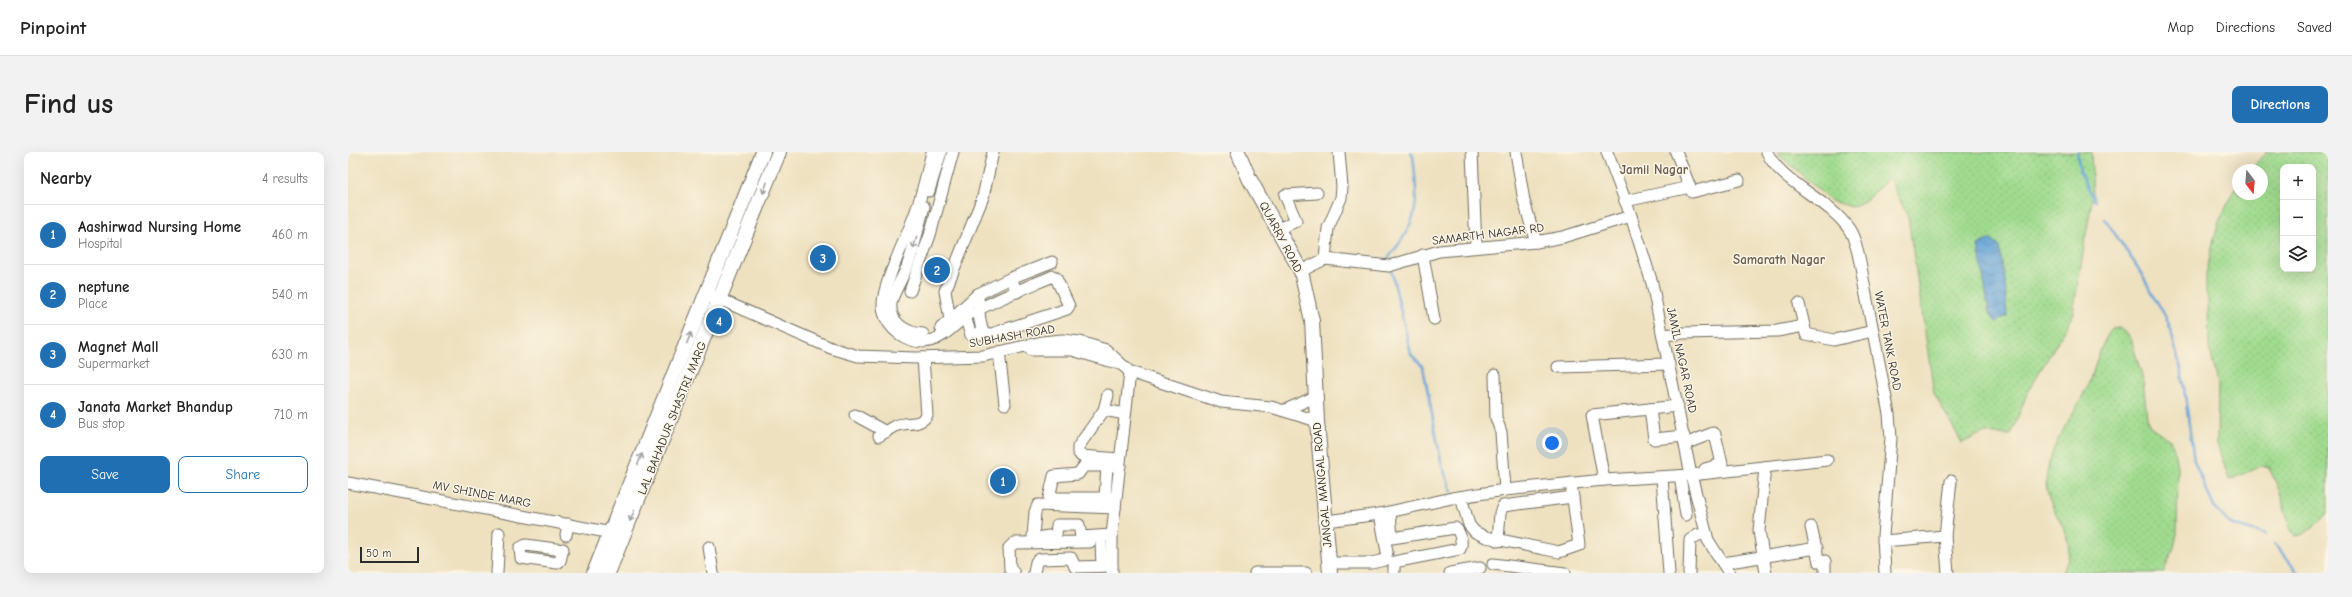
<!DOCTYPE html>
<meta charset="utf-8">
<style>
:root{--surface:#fff;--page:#f2f2f2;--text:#222;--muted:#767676;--line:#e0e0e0;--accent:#1f6fb2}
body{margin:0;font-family:"Comic Neue",sans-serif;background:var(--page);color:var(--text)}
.controls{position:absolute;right:12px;top:12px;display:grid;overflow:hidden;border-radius:8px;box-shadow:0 4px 16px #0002}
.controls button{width:36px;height:36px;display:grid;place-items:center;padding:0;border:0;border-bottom:1px solid var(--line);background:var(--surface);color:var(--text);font:20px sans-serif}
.compass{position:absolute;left:1884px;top:12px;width:36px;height:36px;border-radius:50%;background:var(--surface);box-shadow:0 4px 16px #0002;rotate:164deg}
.scale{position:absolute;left:12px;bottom:10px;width:59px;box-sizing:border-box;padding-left:4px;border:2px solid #2b2b2b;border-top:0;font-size:11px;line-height:14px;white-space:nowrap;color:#2b2b2b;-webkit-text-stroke:3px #fcf5e5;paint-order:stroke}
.you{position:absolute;left:1204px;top:291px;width:14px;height:14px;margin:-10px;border:3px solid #fff;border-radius:50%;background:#1a73e8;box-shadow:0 0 0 6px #1a73e833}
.badge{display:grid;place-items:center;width:26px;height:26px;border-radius:50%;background:var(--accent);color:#fff;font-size:13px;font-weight:700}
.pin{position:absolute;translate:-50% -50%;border:2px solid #fff;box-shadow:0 1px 4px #0006}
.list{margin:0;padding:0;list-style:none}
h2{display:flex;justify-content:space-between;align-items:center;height:52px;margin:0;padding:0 16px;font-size:17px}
h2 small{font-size:13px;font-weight:400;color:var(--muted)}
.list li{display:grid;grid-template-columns:26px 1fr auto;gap:12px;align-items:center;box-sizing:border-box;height:60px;padding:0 16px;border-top:1px solid var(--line)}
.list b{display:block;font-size:15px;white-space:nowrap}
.list p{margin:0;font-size:13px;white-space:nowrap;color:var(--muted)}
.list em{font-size:13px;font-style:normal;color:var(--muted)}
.actions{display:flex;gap:8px;padding:12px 16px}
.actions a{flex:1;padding:9px 0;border:1px solid var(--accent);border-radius:8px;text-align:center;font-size:14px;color:var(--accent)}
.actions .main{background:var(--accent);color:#fff}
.icon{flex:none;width:22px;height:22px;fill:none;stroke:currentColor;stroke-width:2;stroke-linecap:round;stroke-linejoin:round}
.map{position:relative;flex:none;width:1980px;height:421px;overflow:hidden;border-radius:8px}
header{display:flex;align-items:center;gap:24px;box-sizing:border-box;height:56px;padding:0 20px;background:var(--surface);border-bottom:1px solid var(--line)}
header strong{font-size:19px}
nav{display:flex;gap:22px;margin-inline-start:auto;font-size:14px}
.intro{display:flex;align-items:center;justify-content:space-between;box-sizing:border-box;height:96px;padding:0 24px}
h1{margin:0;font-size:28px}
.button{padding:10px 18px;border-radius:8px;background:var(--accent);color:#fff;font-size:14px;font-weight:700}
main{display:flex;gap:24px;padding:0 24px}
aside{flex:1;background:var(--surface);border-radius:8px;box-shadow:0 4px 16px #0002}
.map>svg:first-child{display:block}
.grass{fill:url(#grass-dots);stroke:#66835d;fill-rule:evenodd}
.water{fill:url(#water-waves);stroke:#486781}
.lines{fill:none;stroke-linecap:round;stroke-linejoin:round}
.stream{stroke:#65a3d7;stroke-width:2.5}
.minor-casing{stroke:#6f6b5f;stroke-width:13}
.major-casing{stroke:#6f6b5f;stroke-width:16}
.minor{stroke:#fff;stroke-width:11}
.major{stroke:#fff;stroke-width:14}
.oneway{stroke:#a0a0a0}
.labels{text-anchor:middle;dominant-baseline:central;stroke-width:3;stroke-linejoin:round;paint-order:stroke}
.street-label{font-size:12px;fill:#2b2b2b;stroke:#fcf5e5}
.neighbourhood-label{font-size:13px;font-weight:bold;fill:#665c4f;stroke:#fcf5e5}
</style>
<header>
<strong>Pinpoint</strong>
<nav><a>Map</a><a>Directions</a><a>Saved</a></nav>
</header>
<div class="intro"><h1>Find us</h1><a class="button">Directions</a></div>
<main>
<aside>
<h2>Nearby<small>4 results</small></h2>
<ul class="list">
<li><span class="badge">1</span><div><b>Aashirwad Nursing Home</b><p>Hospital</p></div><em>460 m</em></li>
<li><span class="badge">2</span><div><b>neptune</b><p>Place</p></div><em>540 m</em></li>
<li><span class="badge">3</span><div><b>Magnet Mall</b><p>Supermarket</p></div><em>630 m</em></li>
<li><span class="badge">4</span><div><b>Janata Market Bhandup</b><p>Bus stop</p></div><em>710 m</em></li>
</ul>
<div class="actions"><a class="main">Save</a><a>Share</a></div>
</aside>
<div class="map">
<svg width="1980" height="421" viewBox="0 0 1980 421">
<defs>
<pattern id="grass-dots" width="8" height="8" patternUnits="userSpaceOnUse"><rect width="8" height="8" fill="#a0db8f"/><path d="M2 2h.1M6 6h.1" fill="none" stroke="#8abc7c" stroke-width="1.8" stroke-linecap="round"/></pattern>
<pattern id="water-waves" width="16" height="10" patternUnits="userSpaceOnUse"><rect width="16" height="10" fill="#65a3d7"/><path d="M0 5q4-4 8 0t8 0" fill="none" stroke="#5385af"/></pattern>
</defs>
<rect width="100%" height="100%" fill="#fcf5e5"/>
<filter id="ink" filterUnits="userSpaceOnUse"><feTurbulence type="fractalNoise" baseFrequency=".025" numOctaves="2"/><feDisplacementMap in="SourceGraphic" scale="8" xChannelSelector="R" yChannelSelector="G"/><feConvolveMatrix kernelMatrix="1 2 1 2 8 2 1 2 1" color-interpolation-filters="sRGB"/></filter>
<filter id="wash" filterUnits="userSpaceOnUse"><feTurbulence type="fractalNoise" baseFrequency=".012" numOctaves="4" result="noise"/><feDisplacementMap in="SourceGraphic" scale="16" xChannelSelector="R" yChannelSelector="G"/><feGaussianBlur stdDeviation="0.9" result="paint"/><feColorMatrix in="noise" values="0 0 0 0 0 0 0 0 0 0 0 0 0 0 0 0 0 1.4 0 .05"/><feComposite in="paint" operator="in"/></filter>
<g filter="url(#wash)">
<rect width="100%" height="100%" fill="#eee1c0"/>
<g class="grass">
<path d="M1428,0H1743L1745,42L1724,166L1680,239L1663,283L1635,281L1614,291L1586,241L1560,65L1541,26L1518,48L1504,55L1483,49Z"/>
<path d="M1918,0H1980V363L1956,382L1948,384L1943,378L1931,338L1921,315L1913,314L1881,328L1869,292L1870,231L1861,195L1860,148L1858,139V122L1866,86L1871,69L1890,32V42H1914V18H1902ZM1935,15H1965V117H1935Z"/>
<path d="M1772,176L1783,186L1795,228L1799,266L1802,274L1822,288L1825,294L1830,319L1829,382L1825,399L1815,421H1713C1737,387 1698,361 1698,330C1699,295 1725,265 1739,235C1748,216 1750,195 1764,177Z"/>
</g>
<path class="water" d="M1642,87L1651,94L1657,128L1659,164L1648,170L1641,160L1630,93Z"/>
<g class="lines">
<g class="stream">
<path d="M1729,0L1732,20L1747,49"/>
<path d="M1757,67L1790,116L1820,169L1834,221L1846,309L1866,355L1882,372L1918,383"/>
<path d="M1041,110L1040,106C1073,67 1070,51 1065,4L1063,0"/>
<path d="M1043,117L1063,202L1075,215L1094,314L1104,340"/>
<path d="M1927,392L1950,421"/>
</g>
</g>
</g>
<g filter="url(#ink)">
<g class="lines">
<g class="minor-casing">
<g id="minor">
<path d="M584,0C579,20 575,40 568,59C561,81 534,133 535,153C535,175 560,194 582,189C598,185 608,170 622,162C648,147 677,136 705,124L708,126L721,154L719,157L638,184C630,176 631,153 630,142"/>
<path d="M1124,0L1128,95"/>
<path d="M1168,0L1176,49L1188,90"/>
<path d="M1259,0L1283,64L1304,131L1343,323L1360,388L1381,421"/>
<path d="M1328,0L1342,35"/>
<path d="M1419,0C1432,30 1480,47 1501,77C1510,90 1514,121 1517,138C1525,179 1533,220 1541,262L1543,286L1535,384L1537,421"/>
<path d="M581,39L593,0"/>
<path d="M1277,49L1342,35L1344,40L1391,28"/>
<path d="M930,77L948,69L937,43L969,41"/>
<path d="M1075,103L1086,167"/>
<path d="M977,107L980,76L993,46L994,35L991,0"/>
<path d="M953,119L977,107L1041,114L1091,99L1188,90L1215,85L1283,64"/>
<path d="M663,126L704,110"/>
<path d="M562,139L582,83L605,0"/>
<path d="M364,144L483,196L510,204L568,206L635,204L694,190L714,188L732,190L758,198L782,220L873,250L923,255L969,269"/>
<path d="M1451,152L1458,182L1486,188L1525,179"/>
<path d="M617,165L623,183L635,181"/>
<path d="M603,173L597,139L635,45L645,0"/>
<path d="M593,176L630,142L663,126L669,140"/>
<path d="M575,182C559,181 541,171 543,152C543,144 557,122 560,112C567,94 570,74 576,55"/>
<path d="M1316,183L1335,181L1429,179L1456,174"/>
<path d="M683,198H724L772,212"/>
<path d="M651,200L657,252"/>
<path d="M1210,215L1321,212"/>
<path d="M1147,223L1148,266L1153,280L1157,338"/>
<path d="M760,243L756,258L730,295V300L733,304L772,307"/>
<path d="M1302,257L1306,287L1336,284"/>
<path d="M756,258L777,262"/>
<path d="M937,258L967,245"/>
<path d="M507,263L538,280"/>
<path d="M531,284C536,281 542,276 547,274C558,269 572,275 579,263L575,206"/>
<path d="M1337,292L1365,281L1367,282L1374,312L1357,317"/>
<path d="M1417,315L1411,379L1418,421"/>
<path d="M1332,324L1338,363"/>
<path d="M1314,325L1321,421"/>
<path d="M1256,328L1244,263L1330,254"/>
<path d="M0,331L269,382"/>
<path d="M1113,345L1121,373L1127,380L1138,385L1211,400L1231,393L1223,331"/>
<path d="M757,346L759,314"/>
<path d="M768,346H701L706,324L730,322L736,314H772"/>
<path d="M1042,361L1044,386L1107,376C1112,379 1115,391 1112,397L1046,410V421"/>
<path d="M978,369L1032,362L1104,346L1157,338L1256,328L1343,323L1479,308"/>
<path d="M1463,375L1471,410L1477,409V421"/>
<path d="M218,383L220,372"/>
<path d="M764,383L733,385L731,373H709L708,383L687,386L685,385L687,360L690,353L767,356"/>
<path d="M1150,389L1152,361L1155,354L1225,345"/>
<path d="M1535,389L1597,384"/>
<path d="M753,390L754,414"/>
<path d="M361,395L365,421"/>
<path d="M215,398L178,393L172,396L173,406L209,411L212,409L215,397"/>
<path d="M981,411H1023L1037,408L1039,400L1032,362"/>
<path d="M1375,411L1469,396"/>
<path d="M1145,412L1217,421"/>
<path d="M149,421L151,381"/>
<path d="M666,421L662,417L661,396L666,391L742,390"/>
<path d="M686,421L688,410L692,407L723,406L727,415L764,414"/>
<path d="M764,421V383L782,220"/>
<path d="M907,421H958"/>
<path d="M1102,421L1132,416"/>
<path d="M1341,421L1342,388L1350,383L1358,382"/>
<path d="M1600,421L1597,384L1603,329"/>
</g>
</g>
<g class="major-casing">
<g id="major">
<path d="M890,0L901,26L953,119L964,169L969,269L982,421"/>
<path d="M246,421L415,0"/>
<path d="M260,421L431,0"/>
</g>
</g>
<use href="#minor" class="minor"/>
<use href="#major" class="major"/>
</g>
<defs><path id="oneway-shaft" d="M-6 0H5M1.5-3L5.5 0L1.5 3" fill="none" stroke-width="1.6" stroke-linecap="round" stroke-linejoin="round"/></defs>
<g class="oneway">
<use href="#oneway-shaft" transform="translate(417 36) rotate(110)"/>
<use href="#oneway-shaft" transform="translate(567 91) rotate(106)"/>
<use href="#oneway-shaft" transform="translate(341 186) rotate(-68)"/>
<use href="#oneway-shaft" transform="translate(292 307) rotate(-68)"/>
<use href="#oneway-shaft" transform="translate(284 364) rotate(113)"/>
</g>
</g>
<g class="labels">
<g class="street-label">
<text transform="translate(1140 82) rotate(-7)">SAMARTH NAGAR RD</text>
<text transform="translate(933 85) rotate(62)">QUARRY ROAD</text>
<text transform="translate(664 184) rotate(-10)">SUBHASH ROAD</text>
<text transform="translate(1540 189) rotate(79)">WATER TANK ROAD</text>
<text transform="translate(1334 208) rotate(78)">JAMIL NAGAR ROAD</text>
<text transform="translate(324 266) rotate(-68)">LAL BAHADUR SHASTRI MARG</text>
<text transform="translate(974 333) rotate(-95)">JANGAL MANGAL ROAD</text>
<text transform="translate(134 342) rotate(11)">MV SHINDE MARG</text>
</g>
<g class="neighbourhood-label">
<text x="1306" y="17">Jamil Nagar</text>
<text x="1431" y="107">Samarath Nagar</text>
</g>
</g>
</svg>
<div class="controls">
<button>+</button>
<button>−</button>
<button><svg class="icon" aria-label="layers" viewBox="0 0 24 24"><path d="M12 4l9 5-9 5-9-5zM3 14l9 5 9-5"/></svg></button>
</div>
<svg class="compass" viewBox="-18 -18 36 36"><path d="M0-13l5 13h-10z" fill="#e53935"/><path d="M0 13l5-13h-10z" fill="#767676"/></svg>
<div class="scale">50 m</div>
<div class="you"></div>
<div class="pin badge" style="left:655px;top:329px">1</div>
<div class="pin badge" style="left:589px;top:118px">2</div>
<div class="pin badge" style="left:475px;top:106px">3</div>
<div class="pin badge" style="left:371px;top:169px">4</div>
</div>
</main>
